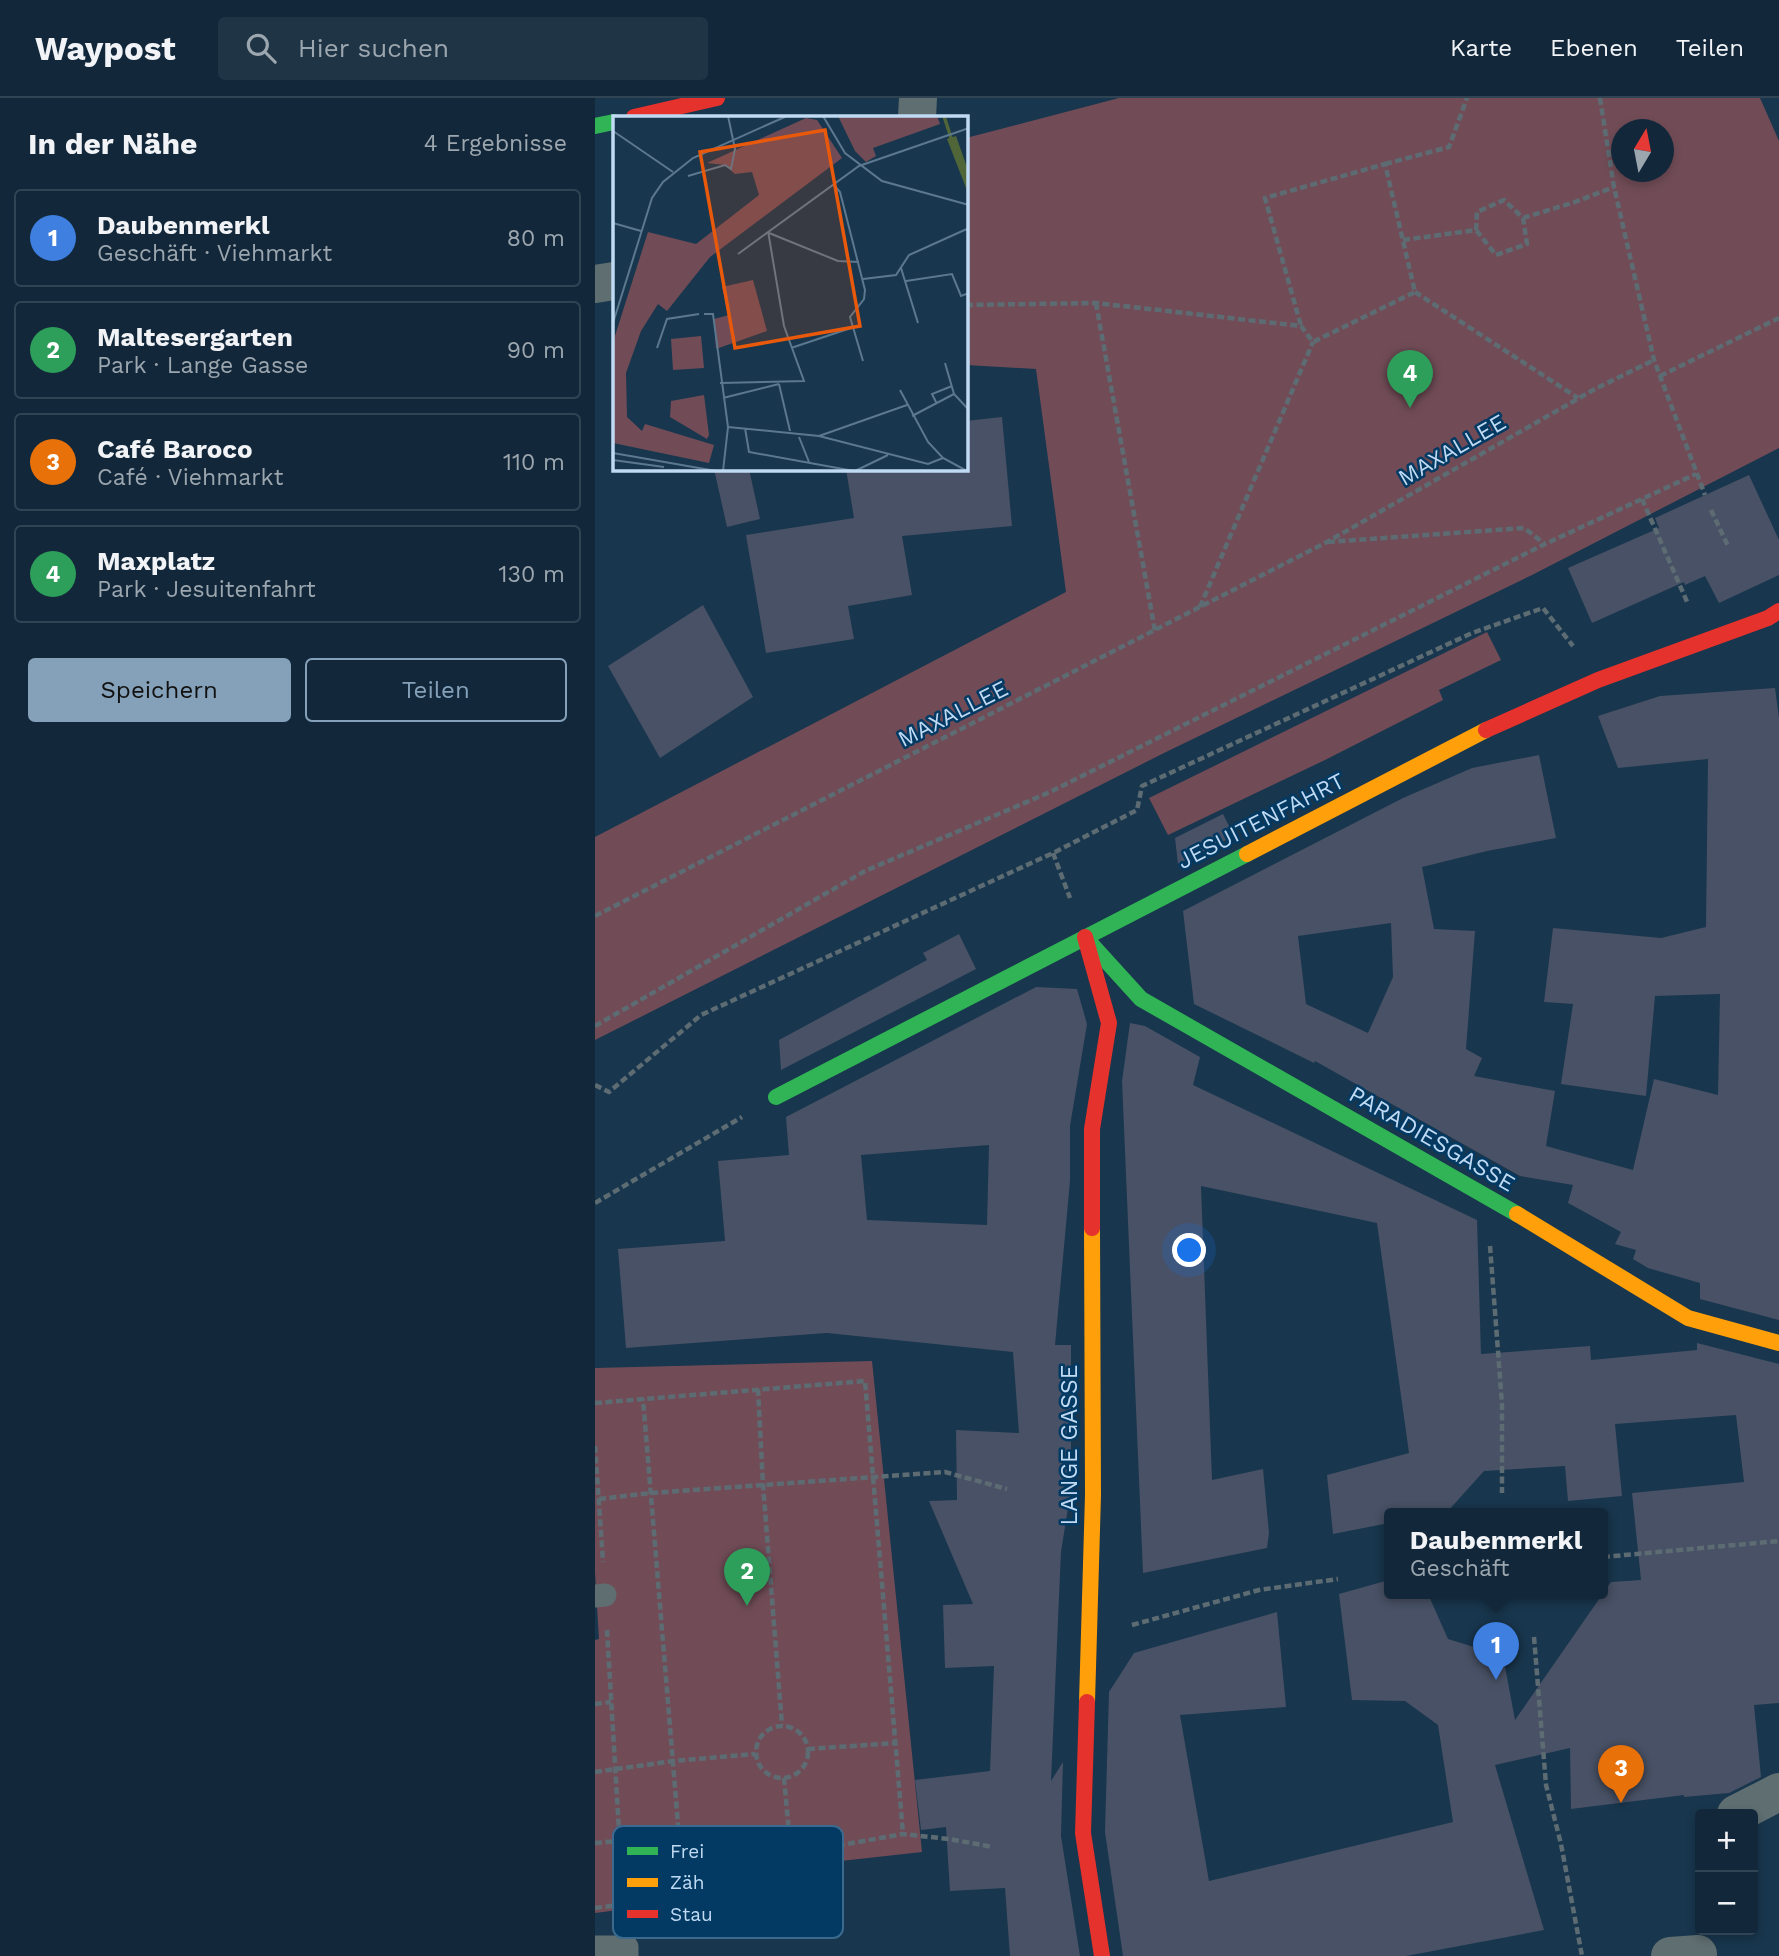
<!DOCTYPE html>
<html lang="de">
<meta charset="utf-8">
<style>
:root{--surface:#12283a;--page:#1f3445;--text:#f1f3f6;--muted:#9ca6af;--line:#314454;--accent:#85a1b9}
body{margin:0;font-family:"Work Sans",sans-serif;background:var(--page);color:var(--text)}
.controls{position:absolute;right:21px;bottom:21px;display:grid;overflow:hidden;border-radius:7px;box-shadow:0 4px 10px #0003}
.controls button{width:63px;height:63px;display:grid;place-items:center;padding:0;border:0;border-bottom:2px solid var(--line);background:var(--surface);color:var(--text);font:35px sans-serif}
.compass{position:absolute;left:1016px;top:21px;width:63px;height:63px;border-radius:50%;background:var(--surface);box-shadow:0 4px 10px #0003;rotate:10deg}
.you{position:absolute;left:595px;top:1153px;width:24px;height:24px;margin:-18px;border:5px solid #fff;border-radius:50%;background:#1a73e8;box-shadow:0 0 0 10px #1a73e833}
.badge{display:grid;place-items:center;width:46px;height:46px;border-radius:50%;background:var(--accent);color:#fff;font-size:23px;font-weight:700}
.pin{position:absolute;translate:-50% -58px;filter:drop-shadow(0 2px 4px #0008)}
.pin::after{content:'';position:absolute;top:37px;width:24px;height:21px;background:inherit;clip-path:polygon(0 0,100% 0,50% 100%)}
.popup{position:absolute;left:789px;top:1410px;width:224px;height:91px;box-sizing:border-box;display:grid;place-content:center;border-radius:7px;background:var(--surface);filter:drop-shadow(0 2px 5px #0005);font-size:23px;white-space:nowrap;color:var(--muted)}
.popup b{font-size:26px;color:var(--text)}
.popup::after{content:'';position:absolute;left:50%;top:100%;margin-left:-14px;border:14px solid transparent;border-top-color:var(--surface)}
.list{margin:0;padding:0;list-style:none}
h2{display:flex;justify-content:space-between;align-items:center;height:91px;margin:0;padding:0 28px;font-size:30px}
h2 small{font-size:23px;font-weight:400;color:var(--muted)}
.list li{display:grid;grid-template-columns:46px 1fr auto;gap:21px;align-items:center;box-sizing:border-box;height:98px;margin:0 14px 14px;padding:0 14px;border:2px solid var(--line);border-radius:7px}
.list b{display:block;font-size:26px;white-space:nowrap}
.list p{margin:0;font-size:23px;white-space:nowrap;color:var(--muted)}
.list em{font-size:23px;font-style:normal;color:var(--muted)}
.actions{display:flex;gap:14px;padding:21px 28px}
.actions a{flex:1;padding:16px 0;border:2px solid var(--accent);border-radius:7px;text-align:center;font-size:24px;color:var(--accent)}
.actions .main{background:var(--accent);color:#111}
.icon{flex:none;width:38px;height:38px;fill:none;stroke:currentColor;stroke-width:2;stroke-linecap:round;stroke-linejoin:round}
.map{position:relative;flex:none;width:1184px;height:1858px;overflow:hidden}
header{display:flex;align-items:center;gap:42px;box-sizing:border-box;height:98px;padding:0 35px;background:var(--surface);border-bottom:2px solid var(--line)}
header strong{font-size:33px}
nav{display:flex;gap:38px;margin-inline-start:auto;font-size:24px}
.search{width:490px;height:63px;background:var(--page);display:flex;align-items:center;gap:18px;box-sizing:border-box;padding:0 24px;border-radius:7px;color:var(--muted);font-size:26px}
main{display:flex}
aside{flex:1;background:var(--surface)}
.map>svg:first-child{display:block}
.green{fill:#714c57;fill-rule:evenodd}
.building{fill:#485165;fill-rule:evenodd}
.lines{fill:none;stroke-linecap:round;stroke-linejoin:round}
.path{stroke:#5d6c73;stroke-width:4.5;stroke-dasharray:7 3.5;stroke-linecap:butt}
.lane{stroke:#5f6e71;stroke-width:23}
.street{stroke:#5f6e71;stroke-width:38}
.fast{stroke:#30b455;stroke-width:16}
.slow{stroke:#ff9f0a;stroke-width:16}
.jam{stroke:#e5322d;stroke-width:16}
.labels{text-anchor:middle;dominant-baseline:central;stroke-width:5;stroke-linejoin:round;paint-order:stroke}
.street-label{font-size:23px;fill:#c0daf3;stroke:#023a63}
.inset-river{fill:none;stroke:#506638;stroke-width:3.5}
.inset-road{fill:none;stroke:#5b788f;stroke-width:2}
.view{fill:#e8590c;fill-opacity:0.15;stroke:#e8590c;stroke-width:3.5}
.inset-edge{fill:none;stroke:#c0daf3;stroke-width:3.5}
.key{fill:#023a63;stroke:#3b6a8e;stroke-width:2}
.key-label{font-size:19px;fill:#c0daf3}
</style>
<header>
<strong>Waypost</strong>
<div class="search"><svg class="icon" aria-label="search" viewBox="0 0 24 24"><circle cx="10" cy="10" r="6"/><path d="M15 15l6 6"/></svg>Hier suchen</div>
<nav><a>Karte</a><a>Ebenen</a><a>Teilen</a></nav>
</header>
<main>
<aside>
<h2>In der Nähe<small>4 Ergebnisse</small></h2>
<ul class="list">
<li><span class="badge" style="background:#3f7fe0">1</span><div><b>Daubenmerkl</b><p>Geschäft · Viehmarkt</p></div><em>80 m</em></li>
<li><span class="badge" style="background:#2e9e5b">2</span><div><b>Maltesergarten</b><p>Park · Lange Gasse</p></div><em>90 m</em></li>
<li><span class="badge" style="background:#e8710a">3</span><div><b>Café Baroco</b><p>Café · Viehmarkt</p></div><em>110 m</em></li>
<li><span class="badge" style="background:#2e9e5b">4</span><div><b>Maxplatz</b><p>Park · Jesuitenfahrt</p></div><em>130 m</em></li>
</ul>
<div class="actions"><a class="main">Speichern</a><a>Teilen</a></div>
</aside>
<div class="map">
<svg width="1184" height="1858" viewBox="0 0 1184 1858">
<rect width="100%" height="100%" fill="#18364d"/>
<g class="green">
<path d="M524,0H1165L1184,43V350L937,477L571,654L0,942V739L471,494L441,271L371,267V40ZM1026,32H1068V74H1026Z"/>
<path d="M892,534L906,562L844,592L848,602L730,662L573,737L554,700Z"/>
<path d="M277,1263L327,1754L92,1780L94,1803L0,1815V1542L4,1541L0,1475V1270Z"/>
</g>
<g class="building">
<path d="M407,319L417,428L307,438L317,497L253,508L259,541L171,555L151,437L259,420L251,371H371V323Z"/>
<path d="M119,371H154L165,421L132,429Z"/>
<path d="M1154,377L1184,442V477L1124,505L1110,478L1090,487L1089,484L997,525L973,470L1064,430L1060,420Z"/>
<path d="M108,507L158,599L65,660L13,568Z"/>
<path d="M1180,590L1184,620V1222L1105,1201V1185L1053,1170L1038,1161L1041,1152L1020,1146L1026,1134L973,1105L978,1087L925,1078L720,963L719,965L599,906L588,813L808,700L877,670L944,657L961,740L892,753L827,769L839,831L880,833L871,951L887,960L879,978L960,993L951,1048L1038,1072L1059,981L1123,997L1125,896L1060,898L1051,998L966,986L978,906L949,904L958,830L1066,840L1111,829L1113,661L1023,670L1003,618L1065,598ZM796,825L798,879L773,935L711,906L703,838Z"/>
<path d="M628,716L639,738L583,766L580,740Z"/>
<path d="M364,836L381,871L186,972L184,942L332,862L328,855Z"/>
<path d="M441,889L482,891L492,926L475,1028V1083L460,1247H476V1391L466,1454L456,1683L468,1664L466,1738L485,1858H415L410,1790L355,1793L351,1729L326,1732L320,1682L395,1673L399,1568L350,1570L348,1507L378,1506L334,1403L362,1402L361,1332L424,1335L418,1254L232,1235L31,1250L23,1151L130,1143L123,1063L194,1057L191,1019ZM394,1047L392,1127L272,1122L266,1057Z"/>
<path d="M535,925L550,928L605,959L598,987L882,1122L886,1256L995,1248L996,1262L1102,1252V1245L1184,1266V1605L1159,1607L1166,1679L1134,1695L1089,1699V1697L976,1711L975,1650L900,1667L949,1832L811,1858H528L510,1734L514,1594L539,1555L682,1514L691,1609L585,1617L614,1783L858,1724L843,1627L810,1603L757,1602L744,1496L794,1482V1496H833L853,1541L908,1558L920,1622L1016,1484L1046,1482L1037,1395L1149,1384L1141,1317L1020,1326L1027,1398L973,1403L970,1368L889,1373L853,1413L841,1416H794V1425L738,1436L732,1377L814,1355L782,1125L606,1088L617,1382L668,1371L674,1435L672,1450L548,1475L527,983Z"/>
</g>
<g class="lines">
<g class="path">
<path d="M1005,0L1019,89L1059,262L1110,397"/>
<path d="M790,66L854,49L872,0"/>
<path d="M928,120L980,104L1019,89"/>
<path d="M808,142L881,132L882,114L909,102L928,120L932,146L901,157L881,132"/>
<path d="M820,194L983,300"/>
<path d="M501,205L560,533"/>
<path d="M371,207L501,205L706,228L718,244L820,194L790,66L670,100L706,228"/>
<path d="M1065,278L1184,220"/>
<path d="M1047,401L1093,506"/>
<path d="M1116,412L1133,448"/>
<path d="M733,444L929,430L950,446"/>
<path d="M605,509L718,244"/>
<path d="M458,755L475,800"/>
<path d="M0,818L732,444L1000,291L1059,262"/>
<path d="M0,928L270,773L455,694L950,446L1101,376"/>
<path d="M0,987L14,994L106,917L458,755L542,712L547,688L877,535L948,510L978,548"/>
<path d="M0,1105L147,1019"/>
<path d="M895,1148L907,1306V1395"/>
<path d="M163,1291L168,1387L187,1627"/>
<path d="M0,1305L270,1283L308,1736"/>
<path d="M0,1348L8,1464"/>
<path d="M4,1401L56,1395L350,1374L412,1391"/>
<path d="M1008,1459L1184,1443"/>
<path d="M537,1527L664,1492L743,1481"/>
<path d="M12,1532L29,1817"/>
<path d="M939,1539L951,1687L966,1746L987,1858"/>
<path d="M0,1606L16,1604"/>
<circle cx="187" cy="1654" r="26"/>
<path d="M213,1651L301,1645"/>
<path d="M0,1674L78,1663L160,1656"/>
<path d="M189,1680L196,1756"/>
<path d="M0,1745L23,1743"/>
<path d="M87,1771L196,1756L308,1736L354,1741L398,1749"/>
<path d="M0,1810L89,1799L48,1301"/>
</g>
<g class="lane">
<path d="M0,1498L10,1497"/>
<path d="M0,1849H32V1858"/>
</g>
<g class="street">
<path d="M322,19L323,0"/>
<path d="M0,186L19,183"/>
<path d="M1141,1716L1184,1694"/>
<path d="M1075,1858L1103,1856"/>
</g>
<g class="fast">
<path d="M0,28L19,24"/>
<path d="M496,846L546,901L922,1116"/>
<path d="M181,999L652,756"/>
</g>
<g class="slow">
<path d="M652,756L891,632"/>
<path d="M922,1116L1093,1220L1184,1245"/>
<path d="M492,1604L498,1397L497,1130"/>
</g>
<g class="jam">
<path d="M39,19L122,0"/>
<path d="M891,632L1003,582L1173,520L1184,513"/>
<path d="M490,839L514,925L497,1031V1130"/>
<path d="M492,1604L488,1735L507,1858"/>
</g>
</g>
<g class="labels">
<g class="street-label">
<text transform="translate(857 352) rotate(-30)">MAXALLEE</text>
<text transform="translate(358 616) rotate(-27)">MAXALLEE</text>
<text transform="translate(666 723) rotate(-27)">JESUITENFAHRT</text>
<text transform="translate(837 1041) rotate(30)">PARADIESGASSE</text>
<text transform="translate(474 1347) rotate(-90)">LANGE GASSE</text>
</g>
</g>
<g transform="translate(18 18)">
<rect width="355" height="355" fill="#18364d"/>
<path d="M225,0H324L327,8L260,32L263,40L253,46L242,35ZM193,2L204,4L229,42L97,141L54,195L45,188L28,215L13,257L14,301L29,315L32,308L101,329L96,347L0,327V226L35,116L83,128L146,79L139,56L122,58L112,49L94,47ZM140,164L154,215L103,233L101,203L116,199L109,171ZM88,220L91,252L60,254L58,223ZM91,279L96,319L94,323L57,301L58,285Z" fill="#714c57"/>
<path d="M343,20L355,54V77L334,23Z" fill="#506638"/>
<path class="inset-river" d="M331,0L339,25"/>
<path class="inset-road" d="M210,0L232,37L269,65L356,89M0,15L60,56M75,60L112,49L118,53L122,33L115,0M221,69L227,76L252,174L251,183L237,201L250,245M0,107L28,115M156,117L225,145L246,146M125,138L246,50L356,12M288,152L305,207M250,163L283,159L296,139L356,112M293,165L339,158L348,180L356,177M91,198H100L115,311L110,355M0,207L39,82L50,66L80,42L174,0M44,232L54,203L86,198M178,232L238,212M332,247L341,278L355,293M107,267L191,265L171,210L155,115M166,268L177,315M287,274L315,326L330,342L354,355M110,282L166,268M324,288L319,278L339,270M299,300L341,278M115,311L206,320L315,348L330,342M132,312L136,336L241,355M206,320L294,289M186,321L196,346M0,337L103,355M0,344L51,351M242,355L275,339"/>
<path class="view" d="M212,14L247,210L122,232L87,36Z"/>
<rect width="355" height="355" class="inset-edge"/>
</g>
<rect x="18" y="1728" width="230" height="112" rx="10" class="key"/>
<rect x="32" y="1749" width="31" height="8" fill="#30b455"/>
<rect x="32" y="1780" width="31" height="9" fill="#ff9f0a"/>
<rect x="32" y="1812" width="31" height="8" fill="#e5322d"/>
<g class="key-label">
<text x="75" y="1760">Frei</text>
<text x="75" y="1791">Zäh</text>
<text x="75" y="1823">Stau</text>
</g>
</svg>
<div class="controls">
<button>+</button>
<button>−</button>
</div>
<svg class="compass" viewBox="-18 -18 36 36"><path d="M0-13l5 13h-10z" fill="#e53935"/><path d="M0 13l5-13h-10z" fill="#9ca6af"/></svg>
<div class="you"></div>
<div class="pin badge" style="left:901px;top:1582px;background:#3f7fe0">1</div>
<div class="popup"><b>Daubenmerkl</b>Geschäft</div>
<div class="pin badge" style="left:152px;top:1508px;background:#2e9e5b">2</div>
<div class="pin badge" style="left:1026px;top:1705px;background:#e8710a">3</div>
<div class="pin badge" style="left:815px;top:310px;background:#2e9e5b">4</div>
</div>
</main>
